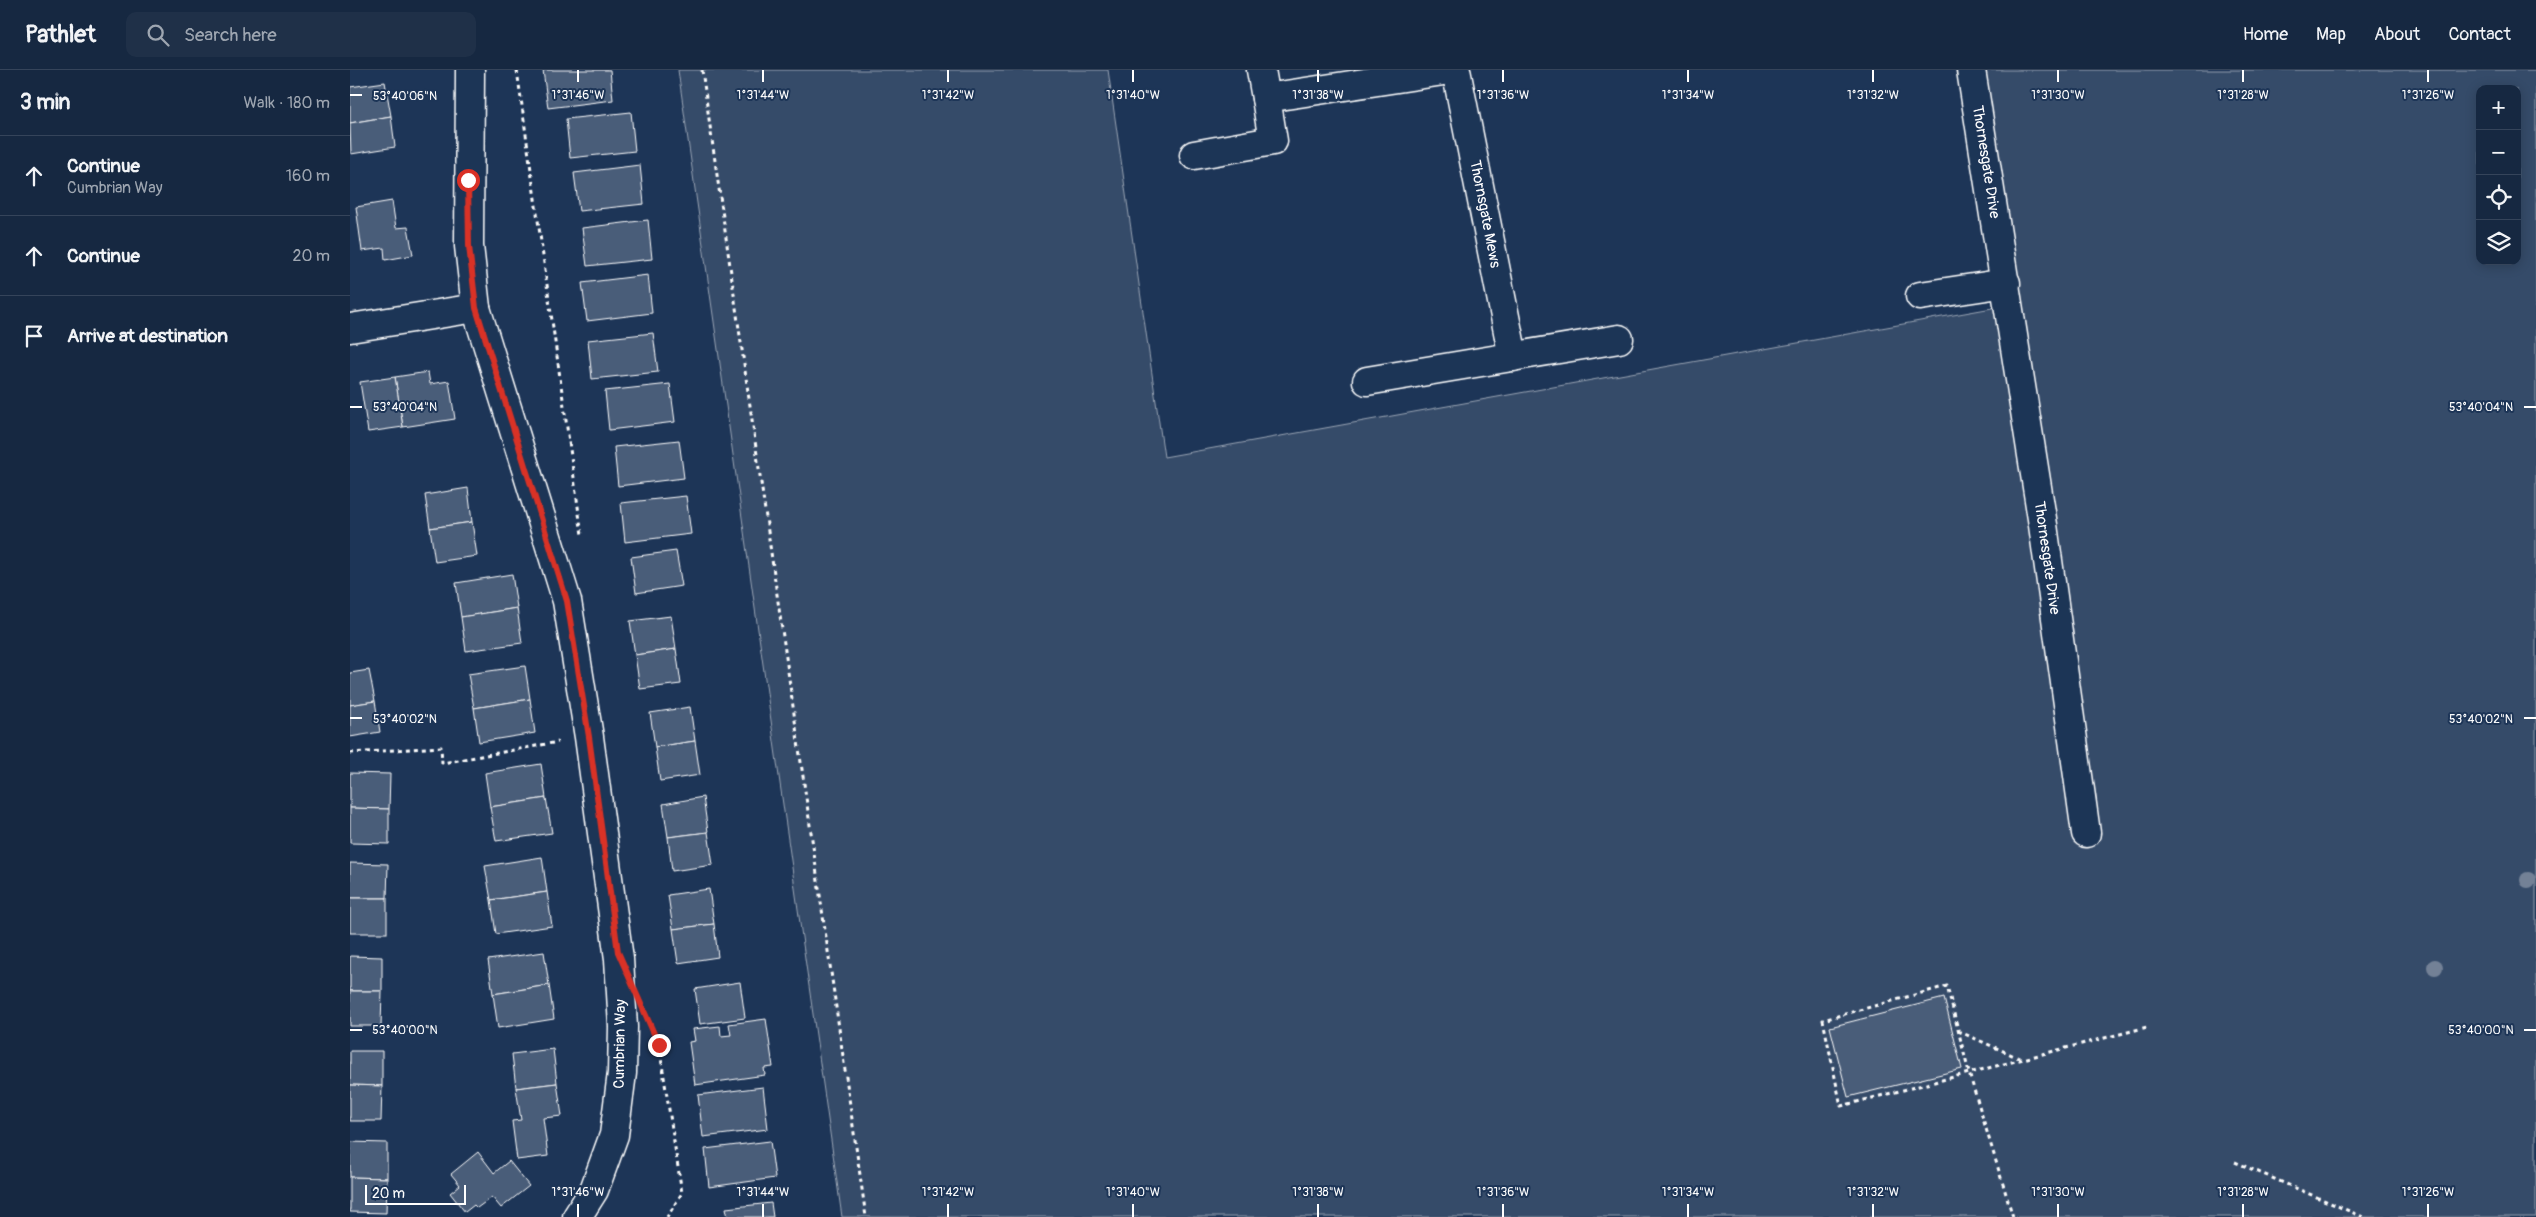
<!DOCTYPE html>
<meta charset="utf-8">
<style>
:root{--surface:#162841;--page:#1f3048;--text:#f1f3f6;--muted:#9ea6b1;--line:#35445a}
body{margin:0;font-family:Pangolin,sans-serif;background:var(--page);color:var(--text)}
.controls{position:absolute;right:15px;top:15px;display:grid;overflow:hidden;border-radius:10px;box-shadow:0 2px 12px #0003}
.controls button{width:45px;height:45px;display:grid;place-items:center;padding:0;border:0;border-bottom:1px solid var(--line);background:var(--surface);color:var(--text);font:25px sans-serif}
.scale{position:absolute;left:15px;bottom:12px;width:101px;box-sizing:border-box;padding-left:5px;border:2px solid #fff;border-top:0;font-size:14px;line-height:18px;white-space:nowrap;color:#fff;-webkit-text-stroke:4px #1d3557;paint-order:stroke}
.stop{position:absolute;width:15px;height:15px;margin:-11px;border:4px solid #d93025;border-radius:50%;background:#fff}
.stop.end{background:#d93025;border-color:#fff;box-shadow:0 1px 5px #0008}
.list{margin:0;padding:0;list-style:none}
h2{display:flex;justify-content:space-between;align-items:center;height:65px;margin:0;padding:0 20px;font-size:21px}
h2 small{font-size:16px;font-weight:400;color:var(--muted)}
.list li{display:grid;grid-template-columns:32px 1fr auto;gap:15px;align-items:center;box-sizing:border-box;height:80px;padding:0 20px;border-top:1px solid var(--line)}
.list b{display:block;font-size:19px;white-space:nowrap}
.list p{margin:0;font-size:16px;white-space:nowrap;color:var(--muted)}
.list em{font-size:16px;font-style:normal;color:var(--muted)}
.icon{flex:none;width:28px;height:28px;fill:none;stroke:currentColor;stroke-width:2;stroke-linecap:round;stroke-linejoin:round}
.map{position:relative;flex:none;width:2186px;height:1147px;overflow:hidden}
header{display:flex;align-items:center;gap:30px;box-sizing:border-box;height:70px;padding:0 25px;background:var(--surface);border-bottom:1px solid var(--line)}
header strong{font-size:24px}
nav{display:flex;gap:28px;margin-inline-start:auto;font-size:18px}
.search{width:350px;height:45px;background:var(--page);display:flex;align-items:center;gap:12px;box-sizing:border-box;padding:0 18px;border-radius:10px;color:var(--muted);font-size:19px}
main{display:flex}
aside{flex:1;background:var(--surface)}
.map>svg:first-child{display:block}
.green{fill:#364b69;stroke:#9aa5b4;fill-rule:evenodd}
.building{fill:#4a5d79;stroke:#fff}
.lines{fill:none;stroke-linecap:round;stroke-linejoin:round}
.minor-casing{stroke:#fff;stroke-width:31}
.path{stroke:#fff;stroke-width:3;stroke-dasharray:4 4;stroke-linecap:butt}
.minor{stroke:#1d3557;stroke-width:28}
.tree{fill:#738196}
.route{stroke:#d93025;stroke-width:6}
.ticks{fill:none;stroke:#fff;stroke-width:2}
.labels{text-anchor:middle;dominant-baseline:central;stroke-width:4;stroke-linejoin:round;paint-order:stroke}
.street-label{font-size:15px;fill:#fff;stroke:#1d3557}
.ticks-label{font-size:12px;text-anchor:middle;fill:#fff;stroke:#1d3557;stroke-width:4;stroke-linejoin:round;paint-order:stroke}
</style>
<header>
<strong>Pathlet</strong>
<div class="search"><svg class="icon" aria-label="search" viewBox="0 0 24 24"><circle cx="10" cy="10" r="6"/><path d="M15 15l6 6"/></svg>Search here</div>
<nav><a>Home</a><a>Map</a><a>About</a><a>Contact</a></nav>
</header>
<main>
<aside>
<h2>3 min<small>Walk · 180 m</small></h2>
<ul class="list">
<li><svg class="icon" aria-label="ahead" viewBox="0 0 24 24"><path d="M12 20V5M6 11l6-6 6 6"/></svg><div><b>Continue</b><p>Cumbrian Way</p></div><em>160 m</em></li>
<li><svg class="icon" aria-label="ahead" viewBox="0 0 24 24"><path d="M12 20V5M6 11l6-6 6 6"/></svg><div><b>Continue</b></div><em>20 m</em></li>
<li><svg class="icon" aria-label="arrive" viewBox="0 0 24 24"><path d="M6 21V4h12l-3 4 3 4H6"/></svg><div><b>Arrive at destination</b></div></li>
</ul>
</aside>
<div class="map">
<svg width="2186" height="1147" viewBox="0 0 2186 1147">
<rect width="100%" height="100%" fill="#1d3557"/>
<filter id="ink" filterUnits="userSpaceOnUse"><feTurbulence type="fractalNoise" baseFrequency=".02" numOctaves="2"/><feDisplacementMap in="SourceGraphic" scale="10" xChannelSelector="R" yChannelSelector="G"/><feConvolveMatrix kernelMatrix="1 2 1 2 8 2 1 2 1" color-interpolation-filters="sRGB"/></filter>
<g filter="url(#ink)">
<path class="green" d="M328,0H758L814,387L1659,235L1621,0H2186V1147H492ZM2130,19H2167V191H2130Z"/>
<g class="building">
<path d="M193,0H260L263,30L198,38Z"/>
<path d="M35,12L41,46L0,53V17Z"/>
<path d="M281,42L285,81L220,88L216,49Z"/>
<path d="M41,46L45,77L1,84L0,53Z"/>
<path d="M290,95L294,134L229,141L224,103Z"/>
<path d="M42,131L46,158L58,157L63,185L35,190L34,178L12,181L6,137Z"/>
<path d="M298,150L302,189L237,196L232,158Z"/>
<path d="M298,205L302,243L237,251L232,213Z"/>
<path d="M303,263L308,302L242,309L238,270Z"/>
<path d="M78,302L80,314L99,311L105,349L53,357L45,307Z"/>
<path d="M45,307L53,357L18,362L10,312Z"/>
<path d="M320,314L325,352L259,360L255,321Z"/>
<path d="M329,370L334,408L268,416L264,377Z"/>
<path d="M118,418L122,452L80,458L75,425Z"/>
<path d="M336,426L341,464L275,472L271,433Z"/>
<path d="M122,452L127,486L85,492L80,458Z"/>
<path d="M326,481L332,516L286,523L281,487Z"/>
<path d="M162,504L167,538L111,547L106,513Z"/>
<path d="M167,538L172,573L116,581L111,547Z"/>
<path d="M321,546L326,579L285,585L280,551Z"/>
<path d="M326,579L331,614L290,619L285,585Z"/>
<path d="M175,596L180,629L124,638L118,604Z"/>
<path d="M19,600L25,631L0,635V603Z"/>
<path d="M180,629L185,663L129,672L124,638Z"/>
<path d="M25,631L30,662L0,667V635Z"/>
<path d="M340,637L345,671L305,677L300,643Z"/>
<path d="M345,671L350,705L310,711L305,677Z"/>
<path d="M191,694L196,728L140,737L135,703Z"/>
<path d="M0,703L40,704L39,739L0,738Z"/>
<path d="M353,727L358,762L318,767L313,734Z"/>
<path d="M196,728L202,763L146,771L140,737Z"/>
<path d="M0,738L39,739V774L0,773Z"/>
<path d="M358,762L363,795L322,801L318,767Z"/>
<path d="M192,787L197,822L141,830L135,796Z"/>
<path d="M0,793L38,794L37,828H0Z"/>
<path d="M359,819L364,854L323,859L318,825Z"/>
<path d="M197,822L202,856L146,864L141,830Z"/>
<rect x="0" y="828" width="37" height="35"/>
<path d="M364,854L368,887L328,893L323,859Z"/>
<path d="M194,882L199,915L143,924L138,890Z"/>
<path d="M0,886L32,887V921H0Z"/>
<path d="M390,912L395,948L350,954L345,919Z"/>
<path d="M199,915L204,949L148,958L143,924Z"/>
<path d="M0,921H32L31,956H0Z"/>
<path d="M1594,928L1612,999L1498,1027L1480,957Z"/>
<path d="M416,949L423,997L414,998L415,1005L345,1015L339,972L345,971L343,959L370,956L371,966L381,965L379,954Z"/>
<path d="M203,979L207,1013L166,1018L162,984Z"/>
<path d="M0,981H32V1016L0,1015Z"/>
<path d="M207,1013L212,1046L193,1048L198,1086L167,1090L162,1051L171,1050L166,1018Z"/>
<path d="M0,1015L32,1016L31,1051H0Z"/>
<path d="M413,1017L418,1059L353,1067L348,1025Z"/>
<path d="M420,1071L425,1108L359,1117L355,1079Z"/>
<path d="M0,1072L37,1073V1108L0,1107Z"/>
<path d="M128,1082L144,1103L159,1091L179,1116L151,1138L142,1127L127,1138L124,1135L115,1142L100,1123L110,1115L101,1104Z"/>
<path d="M0,1107L37,1108L36,1143L0,1142Z"/>
<path d="M421,1133L423,1147H378L376,1138Z"/>
</g>
<g class="lines">
<g class="minor-casing">
<g id="minor">
<path d="M120,0L119,176L126,238L217,531L239,667L269,889L273,957L272,1003L264,1065L244,1120L227,1147"/>
<path d="M911,0L916,28L1100,0"/>
<path d="M1106,0L1163,287"/>
<path d="M1621,0L1693,455L1736,763"/>
<path d="M844,85L923,71L916,28"/>
<path d="M1570,226L1656,213"/>
<path d="M0,258L126,238"/>
<path d="M1017,311L1269,269"/>
</g>
</g>
<g class="path">
<path d="M167,0L232,465"/>
<path d="M352,0L516,1147"/>
<path d="M0,683L91,677L92,693L208,672"/>
<path d="M1608,961L1671,989"/>
<path d="M306,967L309,975L332,1123L317,1147"/>
<path d="M1885,1092L2013,1147"/>
<path d="M1663,1147L1619,1003L1597,916L1473,950L1491,1036L1797,957"/>
</g>
<use href="#minor" class="minor"/>
</g>
<g class="tree">
<circle cx="2178" cy="810" r="8"/>
<circle cx="2085" cy="897" r="8"/>
</g>
</g>
<g class="lines" filter="url(#ink)">
<path class="route" d="M118,110L119,176L126,238L217,531L239,667L268,882L309,975"/>
</g>
<path class="ticks" d="M228,0V12M413,0V12M598,0V12M783,0V12M968,0V12M1153,0V12M1338,0V12M1523,0V12M1708,0V12M1893,0V12M2078,0V12M0,25H12M0,337H12M2174,337H2186M0,648H12M2174,648H2186M0,960H12M2174,960H2186M228,1134V1147M413,1134V1147M598,1134V1147M783,1134V1147M968,1134V1147M1153,1134V1147M1338,1134V1147M1523,1134V1147M1708,1134V1147M1893,1134V1147M2078,1134V1147"/>
<g class="labels">
<g class="street-label">
<text transform="translate(1636 92) rotate(81)">Thornesgate Drive</text>
<text transform="translate(1135 144) rotate(79)">Thornsgate Mews</text>
<text transform="translate(1697 488) rotate(82)">Thornesgate Drive</text>
<text transform="translate(270 974) rotate(-89)">Cumbrian Way</text>
</g>
</g>
<g class="ticks-label">
<text x="228" y="29">1°31'46"W</text>
<text x="413" y="29">1°31'44"W</text>
<text x="598" y="29">1°31'42"W</text>
<text x="783" y="29">1°31'40"W</text>
<text x="968" y="29">1°31'38"W</text>
<text x="1153" y="29">1°31'36"W</text>
<text x="1338" y="29">1°31'34"W</text>
<text x="1523" y="29">1°31'32"W</text>
<text x="1708" y="29">1°31'30"W</text>
<text x="1893" y="29">1°31'28"W</text>
<text x="2078" y="29">1°31'26"W</text>
<text x="55" y="30">53°40'06"N</text>
<text x="55" y="341">53°40'04"N</text>
<text x="2131" y="341">53°40'04"N</text>
<text x="55" y="653">53°40'02"N</text>
<text x="2131" y="653">53°40'02"N</text>
<text x="55" y="964">53°40'00"N</text>
<text x="2131" y="964">53°40'00"N</text>
<text x="228" y="1126">1°31'46"W</text>
<text x="413" y="1126">1°31'44"W</text>
<text x="598" y="1126">1°31'42"W</text>
<text x="783" y="1126">1°31'40"W</text>
<text x="968" y="1126">1°31'38"W</text>
<text x="1153" y="1126">1°31'36"W</text>
<text x="1338" y="1126">1°31'34"W</text>
<text x="1523" y="1126">1°31'32"W</text>
<text x="1708" y="1126">1°31'30"W</text>
<text x="1893" y="1126">1°31'28"W</text>
<text x="2078" y="1126">1°31'26"W</text>
</g>
</svg>
<div class="controls">
<button>+</button>
<button>−</button>
<button><svg class="icon" aria-label="locate" viewBox="0 0 24 24"><circle cx="12" cy="12" r="6"/><path d="M12 2v4M12 18v4M2 12h4M18 12h4"/></svg></button>
<button><svg class="icon" aria-label="layers" viewBox="0 0 24 24"><path d="M12 4l9 5-9 5-9-5zM3 14l9 5 9-5"/></svg></button>
</div>
<div class="scale">20 m</div>
<div class="stop" style="left:118px;top:110px"></div>
<div class="stop end" style="left:309px;top:975px"></div>
</div>
</main>
